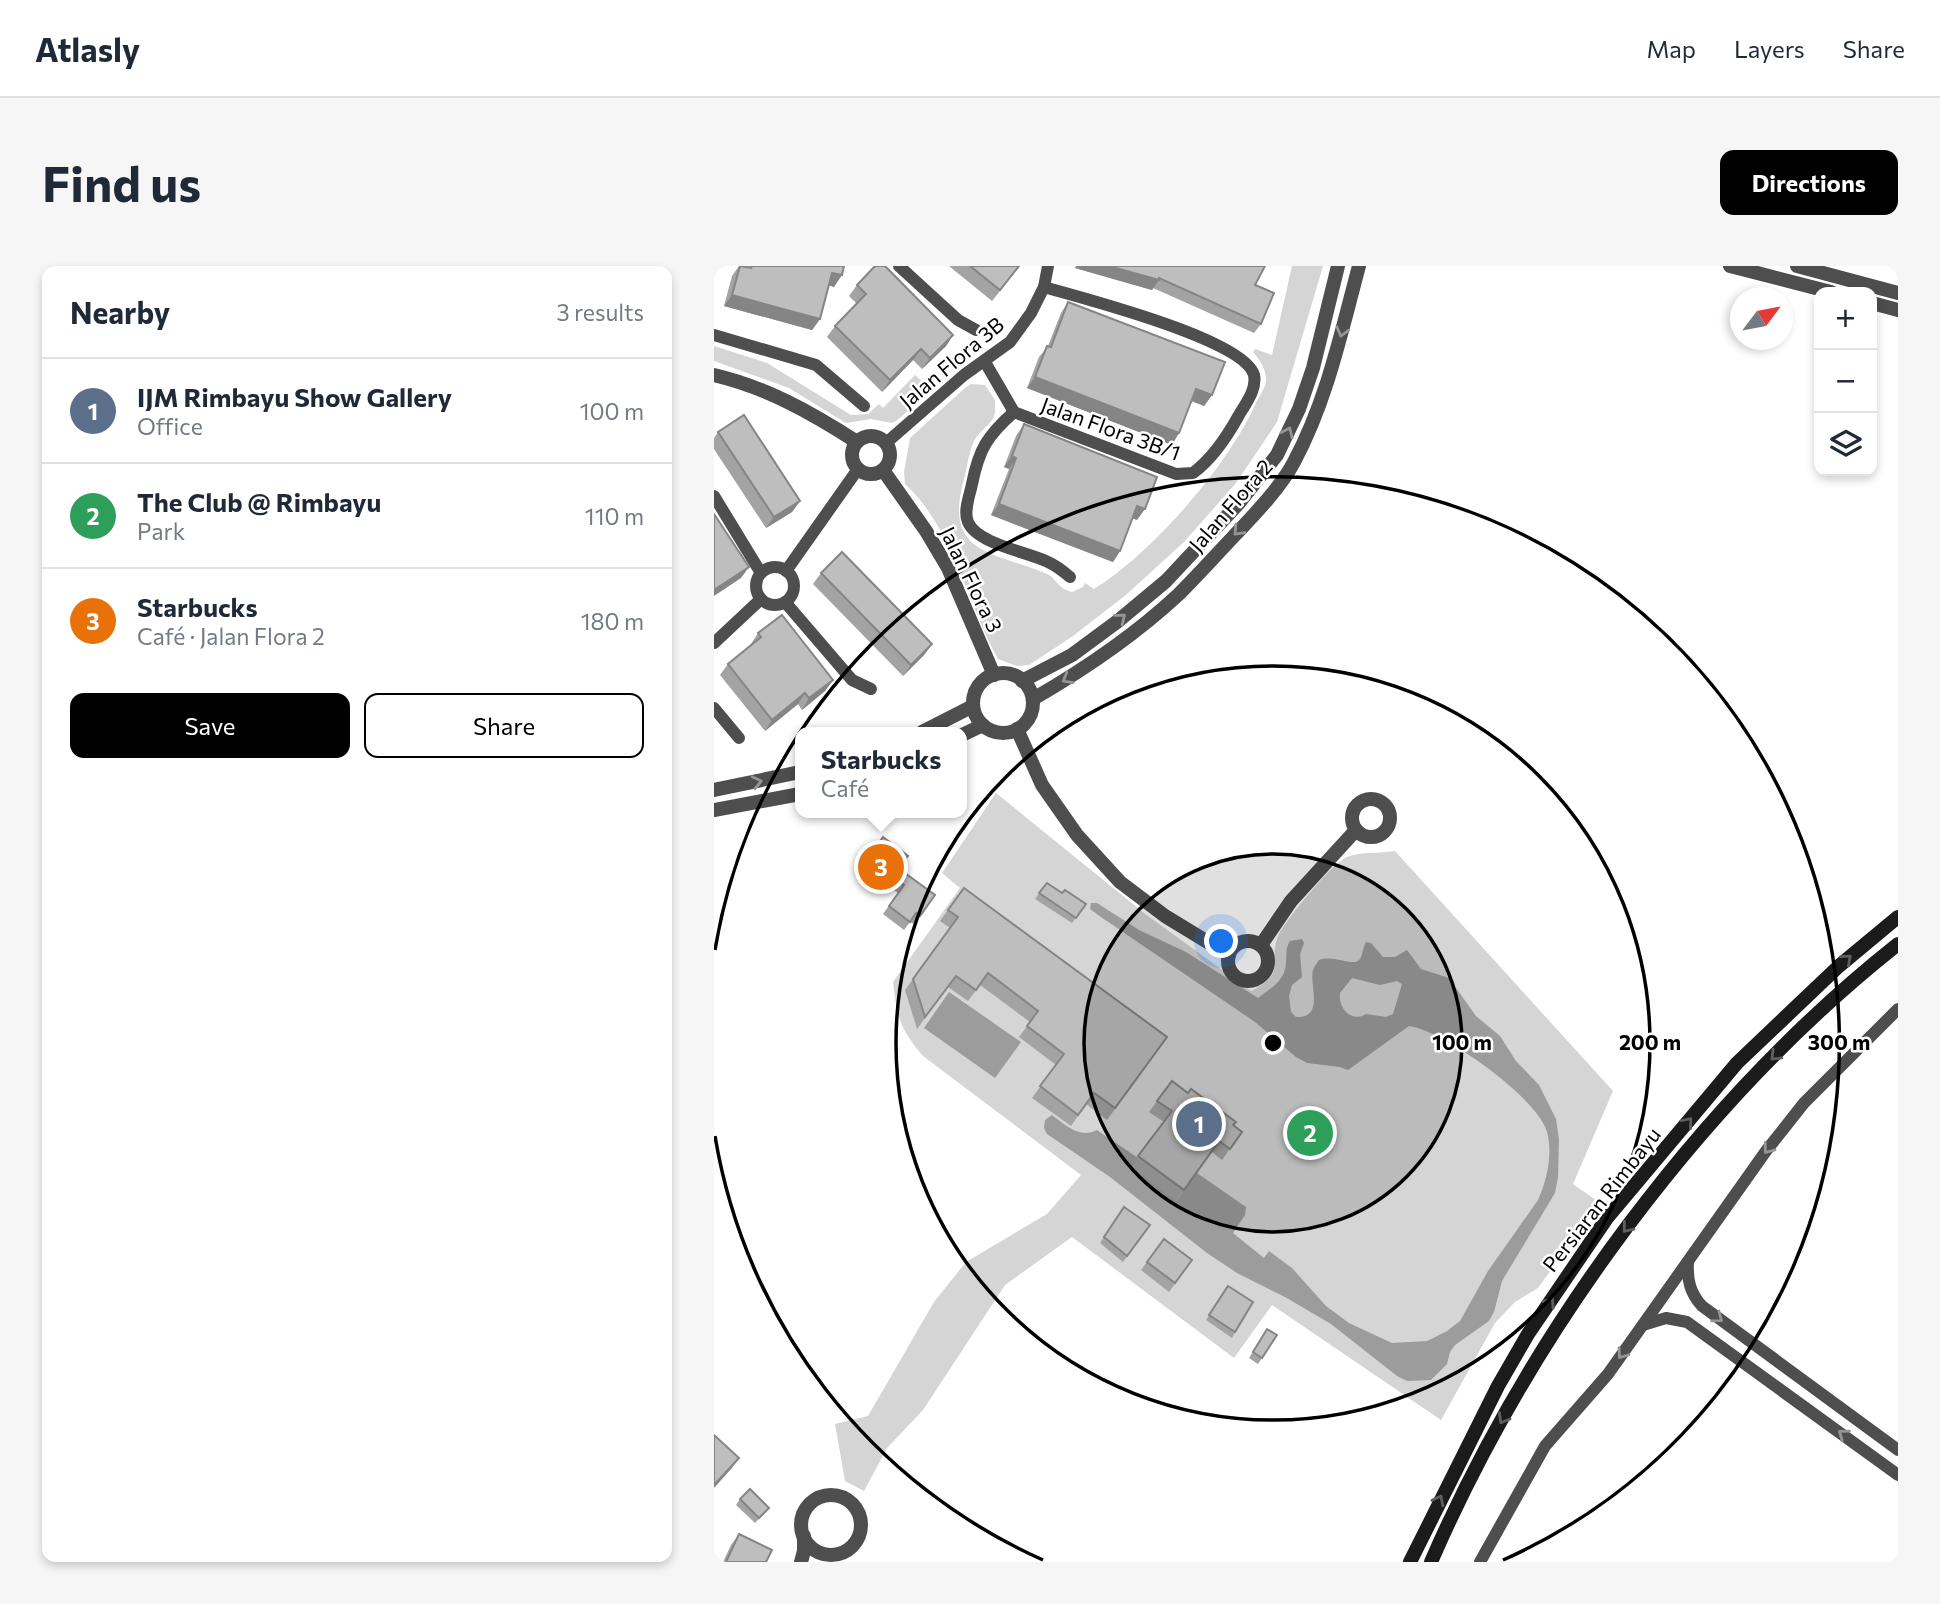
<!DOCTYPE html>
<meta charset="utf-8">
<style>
:root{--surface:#fff;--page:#f6f6f7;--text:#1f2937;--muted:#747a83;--line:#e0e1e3;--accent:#000}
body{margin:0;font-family:Commissioner,sans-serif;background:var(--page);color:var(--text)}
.controls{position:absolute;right:21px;top:21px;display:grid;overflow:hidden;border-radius:14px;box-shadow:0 4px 10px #0003}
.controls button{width:63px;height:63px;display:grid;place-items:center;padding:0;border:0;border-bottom:2px solid var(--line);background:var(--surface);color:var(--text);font:35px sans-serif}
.compass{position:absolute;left:1016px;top:21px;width:63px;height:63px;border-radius:50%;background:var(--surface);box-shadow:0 4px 10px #0003;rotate:58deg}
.you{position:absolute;left:508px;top:676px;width:24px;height:24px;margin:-18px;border:5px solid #fff;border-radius:50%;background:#1a73e8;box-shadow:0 0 0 10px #1a73e833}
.badge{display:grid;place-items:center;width:46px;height:46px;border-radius:50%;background:var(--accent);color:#fff;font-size:23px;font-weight:700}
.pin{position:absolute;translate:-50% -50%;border:4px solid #fff;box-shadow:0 2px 7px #0006}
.popup{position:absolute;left:81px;top:461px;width:172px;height:91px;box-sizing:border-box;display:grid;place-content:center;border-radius:14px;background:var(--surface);filter:drop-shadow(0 2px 5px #0005);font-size:23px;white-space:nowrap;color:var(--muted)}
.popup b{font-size:26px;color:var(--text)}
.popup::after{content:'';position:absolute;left:50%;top:100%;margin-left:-14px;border:14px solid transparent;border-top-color:var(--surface)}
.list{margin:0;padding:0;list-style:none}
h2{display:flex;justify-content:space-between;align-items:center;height:91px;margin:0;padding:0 28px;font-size:30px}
h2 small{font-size:23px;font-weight:400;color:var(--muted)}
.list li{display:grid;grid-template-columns:46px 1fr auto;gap:21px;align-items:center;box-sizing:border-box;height:105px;padding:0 28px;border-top:2px solid var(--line)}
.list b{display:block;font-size:26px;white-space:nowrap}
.list p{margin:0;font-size:23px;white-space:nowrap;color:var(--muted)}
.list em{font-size:23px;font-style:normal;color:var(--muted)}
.actions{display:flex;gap:14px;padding:21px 28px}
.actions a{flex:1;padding:16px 0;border:2px solid var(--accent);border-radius:14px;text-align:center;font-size:24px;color:var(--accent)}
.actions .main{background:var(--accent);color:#fff}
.icon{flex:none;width:38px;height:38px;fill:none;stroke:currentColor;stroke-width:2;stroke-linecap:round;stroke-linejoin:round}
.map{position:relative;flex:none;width:1184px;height:1296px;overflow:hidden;border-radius:14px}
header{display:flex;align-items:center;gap:42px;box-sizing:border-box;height:98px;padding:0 35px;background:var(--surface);border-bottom:2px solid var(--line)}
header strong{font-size:33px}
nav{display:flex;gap:38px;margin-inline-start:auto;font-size:24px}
.intro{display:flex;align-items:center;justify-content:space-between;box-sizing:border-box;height:168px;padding:0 42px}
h1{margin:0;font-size:49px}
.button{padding:18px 32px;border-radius:14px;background:var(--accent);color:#fff;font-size:24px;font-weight:700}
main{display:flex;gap:42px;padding:0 42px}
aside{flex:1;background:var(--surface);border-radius:14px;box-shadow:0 4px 10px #0003}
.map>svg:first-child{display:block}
.green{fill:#d5d5d5}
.water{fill:#9c9c9c;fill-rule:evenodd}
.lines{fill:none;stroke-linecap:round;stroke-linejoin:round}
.minor{stroke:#4e4e4e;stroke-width:12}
.tertiary{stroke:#4e4e4e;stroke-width:14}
.secondary{stroke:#1b1b1b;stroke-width:14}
.wall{fill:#a3a3a3}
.shaded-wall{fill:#858585}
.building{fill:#bebebe;stroke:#858585;stroke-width:2}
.oneway{stroke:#959595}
.oneway2{stroke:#5f5f5f}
.ring{fill:none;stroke:#000;stroke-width:3.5}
.labels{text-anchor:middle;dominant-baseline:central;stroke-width:5;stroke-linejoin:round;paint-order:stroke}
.street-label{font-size:21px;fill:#000;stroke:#fff}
.centre{fill:#000;stroke:#fff;stroke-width:3.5}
.ring-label{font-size:21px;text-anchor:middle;font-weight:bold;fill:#000;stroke:#fff;stroke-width:5;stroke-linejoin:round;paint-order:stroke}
</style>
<header>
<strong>Atlasly</strong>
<nav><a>Map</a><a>Layers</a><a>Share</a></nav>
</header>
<div class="intro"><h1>Find us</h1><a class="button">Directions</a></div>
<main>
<aside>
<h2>Nearby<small>3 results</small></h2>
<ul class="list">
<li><span class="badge" style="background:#5c6f8a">1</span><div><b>IJM Rimbayu Show Gallery</b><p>Office</p></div><em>100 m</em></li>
<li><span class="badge" style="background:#2e9e5b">2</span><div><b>The Club @ Rimbayu</b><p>Park</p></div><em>110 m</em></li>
<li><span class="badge" style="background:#e8710a">3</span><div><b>Starbucks</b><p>Café · Jalan Flora 2</p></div><em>180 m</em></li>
</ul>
<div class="actions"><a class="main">Save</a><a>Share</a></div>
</aside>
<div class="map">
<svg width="1184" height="1296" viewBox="0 0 1184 1296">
<rect width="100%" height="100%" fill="#fff"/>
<g class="green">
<path d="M578,0H609L563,156L522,217L470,276L413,328L359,370L315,399L303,400L284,393C253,337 239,262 191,218L190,206L196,172L251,122L257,118L271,119L281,134C281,138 282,146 280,150C277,159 264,166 260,175C254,188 253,204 249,217C230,290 282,286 333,308C343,312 342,322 358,326L369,321L371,317L380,323C437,288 513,201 541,139C544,132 551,123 552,115C553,104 545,93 539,86L541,83L558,89Z"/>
<path d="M0,80L53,97L137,149L154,148L165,138L169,142L201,109L218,124L182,155L178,157L157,153L132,157L75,122L0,95Z"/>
<path d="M282,527L430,647L537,725C576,705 552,696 565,668C573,653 619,596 633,591C648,585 665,588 681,585L899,825L859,918L886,937L824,1022L801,1036L781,1057L727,1154L558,1039L520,1092L358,971L291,1019L209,1144L173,1182L150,1225L131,1215L121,1158L154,1150L220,1036L252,996L333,948L367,909L209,790C186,763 183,751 179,716L246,622L228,607Z"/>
</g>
<g class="water">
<path d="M377,637H383L425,664L472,686L544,732C557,722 571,715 572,697C573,688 571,683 576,675L588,673L590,677L586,688L588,711L578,719L575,730L577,746L582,751C611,752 595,719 599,704C600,701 603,697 605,694C621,688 639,702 646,693C649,688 649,681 652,676L657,677L669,691H681L693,684L707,703L735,712L762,750L786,770L802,795L825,819L842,853L845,873L844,911L841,927L788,1015L780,1046L775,1055L741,1079L736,1086L733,1098L717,1114L693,1115L683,1110L617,1058L571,1031L523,1007L493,987L396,911L333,868L330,862L331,854L338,849C351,859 366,873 383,864L424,892L462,935L483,907L532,941L531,949L519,967L550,992L555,985L578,1002L612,1040L635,1057L678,1077L713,1075L733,1065L746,1055L774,1005L824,934C833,914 839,888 833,866C824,832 729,764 695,760L634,804L626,801L593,797L582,791L541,756L384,649L376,643ZM638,712L666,719L683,715L688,718L679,748L672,751L652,748C638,757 624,743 626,727Z"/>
<path d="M235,726L307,776L281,812L210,762Z"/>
</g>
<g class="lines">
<g class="minor">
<path d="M185,0L244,54L262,64"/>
<path d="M0,69L102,99L150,140"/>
<path d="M271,96L300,146L462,208L479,207C498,193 514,169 525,149C532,137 543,123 540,109C530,73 367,32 330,21"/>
<path d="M300,146C273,170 265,183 258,218C256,229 249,245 254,256C263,278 314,286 334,296C343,300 349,305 356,311"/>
<path d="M172,177L250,109L296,76L317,47L330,21L334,0"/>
<path d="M0,230L47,307"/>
<circle cx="61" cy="320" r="19"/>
<path d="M72,305L144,203"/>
<path d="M71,336L138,414L157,423"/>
<path d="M0,377L47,333"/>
<path d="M0,442L25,472"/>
<path d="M974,996C973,1014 976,1027 988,1040L1184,1184"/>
<path d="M929,1059L952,1052L973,1056L1184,1209"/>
<path d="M766,1296L831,1180L894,1108L1052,885L1090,837L1184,743"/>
</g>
<g class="tertiary">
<path d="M1016,0L1117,26"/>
<path d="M1083,0L1184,27"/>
<path d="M1158,37L1184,44"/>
<path d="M0,109C52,121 98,147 143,176"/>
<circle cx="157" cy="189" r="19"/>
<path d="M169,204L212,265L234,302L280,409"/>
<circle cx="289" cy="437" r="30"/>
<path d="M308,415L358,389L404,355L452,315L525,237L563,189L585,143L599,102L624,0"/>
<path d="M319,433C371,403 421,369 465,328C484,309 502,289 520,270C540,249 567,221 580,196C613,134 627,67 645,0"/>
<path d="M303,463L328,519L363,569L406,616L451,650L515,689"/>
<path d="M208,466L259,440"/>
<path d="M248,469L269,459"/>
<path d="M0,524L86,506"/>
<circle cx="657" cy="552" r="19"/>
<path d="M0,544L86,528"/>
<circle cx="534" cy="695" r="20"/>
<path d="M547,679L577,635L642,564"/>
<circle cx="117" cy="1259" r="30"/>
<path d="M87,1296L90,1285V1270"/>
</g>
<g class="secondary">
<path d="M696,1296L784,1120L814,1068L893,952L1023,797L1125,700L1184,651"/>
<path d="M717,1296C817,1066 987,834 1184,678"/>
</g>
</g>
<g class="wall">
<path d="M25,0L32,1V0H130L120,21L115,19L106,53L98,64L10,40L18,10Z"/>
<path d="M235,0H306L278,35Z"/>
<path d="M362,0H551L541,19L547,58L540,67L439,22L438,24L361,2Z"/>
<path d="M143,19L239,69L232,80L208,103L199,94L168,126L113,71L121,60L143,38L135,30Z"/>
<path d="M354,36L498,129L490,140L478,135L458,179L313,122L325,91L334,80L347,47Z"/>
<path d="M310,158L423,254L419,252L406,285L399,296L277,249L295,203L290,201L302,170Z"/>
<path d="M4,166L86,235L78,246L52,262L0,183V172Z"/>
<path d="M107,307L218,378L210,389L189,410L99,318Z"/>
<path d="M44,367L119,414L111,425L88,444L84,438L51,465L6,409L14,398L37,379V378Z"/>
<path d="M169,571L185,603L221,629L200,658L196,656L190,664L169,648L184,627L163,612L155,623L146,603Z"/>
<path d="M333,617L348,627L372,638L358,657L321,633Z"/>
<path d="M250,622L453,771L393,854L372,838L357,860L318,832L342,799L305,771L316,756L266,719L254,735L234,721L203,763L191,724L236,662L226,655Z"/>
<path d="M458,815L528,866L508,894L498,886L462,935L417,901L450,856L435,846Z"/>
<path d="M410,941L436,959L409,996L386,977Z"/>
<path d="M450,973L478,994L455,1026L427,1004Z"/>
<path d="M514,1020L521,1066L518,1072L492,1054Z"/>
<path d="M553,1063L563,1069L544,1098L535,1092Z"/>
<path d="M26,1233L55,1242L41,1257L22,1239Z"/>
<path d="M25,1268L52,1296H9L17,1279Z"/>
</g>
<g class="shaded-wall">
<path d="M363,0H395L445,14L438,24L361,2Z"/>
<path d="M118,7L128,9L120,21L111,18Z"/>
<path d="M18,29L106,53L98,64L10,40Z"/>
<path d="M239,69L232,80L208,103L216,92Z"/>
<path d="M207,83L199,94L168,126L176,114Z"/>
<path d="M321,111L465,167L458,179L313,122Z"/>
<path d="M482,123L498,129L490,140L475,134Z"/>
<path d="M298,190L302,192L295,203L290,201Z"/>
<path d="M86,235L78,246L52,262L60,251Z"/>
<path d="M285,238L406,285L399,296L277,249Z"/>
<path d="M423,240L431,243L423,254L415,251Z"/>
<path d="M35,301L27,312L0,330V324Z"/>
<path d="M218,378L210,389L189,410L197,399Z"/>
<path d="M119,414L111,425L88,444L95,432Z"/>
<path d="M91,427L84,438L51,465L58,454Z"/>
<path d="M25,1192L17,1203L0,1222V1219Z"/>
</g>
<g class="building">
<path d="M26,0L37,2L38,0H130L128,9L118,7L106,53L18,29Z"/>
<path d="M161,0H171L239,69L216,92L207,83L176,114L121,60L152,28L143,19Z"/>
<path d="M256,0H305L286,24Z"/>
<path d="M395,0H551L541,19L560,27L547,58L445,12V14Z"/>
<path d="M354,36L511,96L498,129L482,123L465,167L321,111L333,80L337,81Z"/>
<path d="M30,149L86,235L60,251L4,166Z"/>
<path d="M310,158L443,211L431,243L423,240L406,285L285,238L302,192L298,190Z"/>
<path d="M0,248L35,301L0,324Z"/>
<path d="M128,286L218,378L197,399L107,307Z"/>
<path d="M68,349L119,414L95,432L91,427L58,454L14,398L47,371L44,367Z"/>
<path d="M169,571L194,590L184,602L221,629L206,650L202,647L196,656L175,640L190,619L169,603L161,614L152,595Z"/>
<path d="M333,617L348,627L351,624L372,638L362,652L325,627Z"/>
<path d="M250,622L453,771L401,842L380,827L364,849L326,820L350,788L313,760L324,745L274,707L262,724L242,710L211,751L199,713L244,651L234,644Z"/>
<path d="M458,815L474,827L477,823L522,856L519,859L528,866L516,883L505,875L470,924L424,890L458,845L443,835Z"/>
<path d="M410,941L436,959L413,990L390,971Z"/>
<path d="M450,973L478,994L461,1017L433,996Z"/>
<path d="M514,1020L539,1036L521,1066L495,1049Z"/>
<path d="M553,1063L563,1069L548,1092L539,1086Z"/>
<path d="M0,1169L25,1192L0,1219Z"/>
<path d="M36,1223L55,1242L45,1252L26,1233Z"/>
<path d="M25,1268L58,1284L52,1296H12Z"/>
</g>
<defs><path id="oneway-chevron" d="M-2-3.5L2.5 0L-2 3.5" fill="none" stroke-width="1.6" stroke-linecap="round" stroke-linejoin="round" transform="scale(1.75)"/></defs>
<g class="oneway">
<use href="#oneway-chevron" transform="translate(628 66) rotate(105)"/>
<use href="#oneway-chevron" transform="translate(574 166) rotate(-65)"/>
<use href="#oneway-chevron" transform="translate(524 265) rotate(133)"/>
<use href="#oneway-chevron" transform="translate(407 352) rotate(-39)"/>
<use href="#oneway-chevron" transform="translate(353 413) rotate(150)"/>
<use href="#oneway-chevron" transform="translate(43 516) rotate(-13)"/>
<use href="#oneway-chevron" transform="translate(1054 883) rotate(127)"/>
<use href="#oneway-chevron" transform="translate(1004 1052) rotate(37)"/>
<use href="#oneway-chevron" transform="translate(908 1088) rotate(126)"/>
<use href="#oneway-chevron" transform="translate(1129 1168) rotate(-144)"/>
</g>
<g class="oneway2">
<use href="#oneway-chevron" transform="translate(1133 693) rotate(-41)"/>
<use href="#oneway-chevron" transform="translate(1061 790) rotate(135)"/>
<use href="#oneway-chevron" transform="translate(974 856) rotate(-50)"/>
<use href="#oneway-chevron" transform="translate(913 962) rotate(129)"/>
<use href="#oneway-chevron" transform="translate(836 1036) rotate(-56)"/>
<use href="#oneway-chevron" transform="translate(789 1153) rotate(120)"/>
<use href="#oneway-chevron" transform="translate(725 1234) rotate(-63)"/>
</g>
<circle cx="559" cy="777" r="189" fill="#000" fill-opacity=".12"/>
<g class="ring">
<circle cx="559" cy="777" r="189"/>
<circle cx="559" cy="777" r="377"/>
<path d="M329 1294A566 566 0 0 1 1 870M1 684A566 566 0 1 1 789 1294"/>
</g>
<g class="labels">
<g class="street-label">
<text transform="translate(237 96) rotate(-40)">Jalan Flora 3B</text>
<text transform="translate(397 162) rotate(20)">Jalan Flora 3B/1</text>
<text transform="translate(516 239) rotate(-49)">Jalan Flora 2</text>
<text transform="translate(258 313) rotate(64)">Jalan Flora 3</text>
<text transform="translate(887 933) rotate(-52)">Persiaran Rimbayu</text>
</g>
</g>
<circle cx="559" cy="777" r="10" class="centre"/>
<g class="ring-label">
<text x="748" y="784">100 m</text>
<text x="936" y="784">200 m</text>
<text x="1125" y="784">300 m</text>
</g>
</svg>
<div class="controls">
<button>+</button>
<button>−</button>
<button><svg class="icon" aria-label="layers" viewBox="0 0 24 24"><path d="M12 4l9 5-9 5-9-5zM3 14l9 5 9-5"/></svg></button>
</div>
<svg class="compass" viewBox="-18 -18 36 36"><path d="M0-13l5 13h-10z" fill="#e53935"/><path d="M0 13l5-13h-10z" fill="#747a83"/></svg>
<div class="you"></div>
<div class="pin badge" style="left:485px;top:858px;background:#5c6f8a">1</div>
<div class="pin badge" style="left:596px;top:867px;background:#2e9e5b">2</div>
<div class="pin badge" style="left:167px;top:601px;background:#e8710a">3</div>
<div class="popup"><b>Starbucks</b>Café</div>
</div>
</main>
